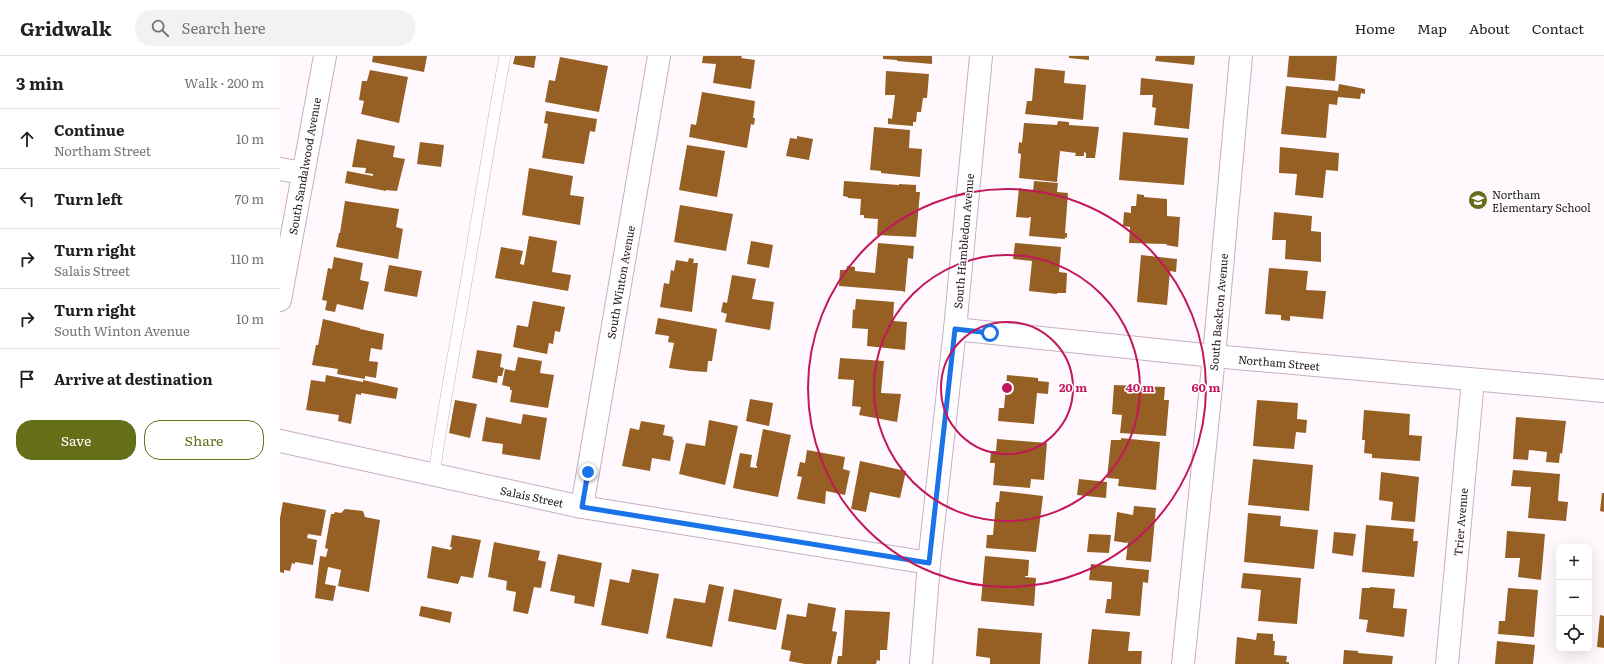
<!DOCTYPE html>
<meta charset="utf-8">
<style>
:root{--surface:#fff;--page:#f2f2f2;--text:#202124;--muted:#757577;--line:#e0e0e0;--accent:#656f18}
body{margin:0;font-family:Literata,serif;background:var(--page);color:var(--text)}
.controls{position:absolute;right:12px;bottom:12px;display:grid;overflow:hidden;border-radius:8px;box-shadow:0 4px 16px #0002}
.controls button{width:36px;height:36px;display:grid;place-items:center;padding:0;border:0;border-bottom:1px solid var(--line);background:var(--surface);color:var(--text);font:20px sans-serif}
.stop{position:absolute;width:12px;height:12px;margin:-9px;border:3px solid #1a73e8;border-radius:50%;background:#fff}
.stop.end{background:#1a73e8;border-color:#fff;box-shadow:0 1px 4px #0008}
.list{margin:0;padding:0;list-style:none}
h2{display:flex;justify-content:space-between;align-items:center;height:52px;margin:0;padding:0 16px;font-size:17px}
h2 small{font-size:13px;font-weight:400;color:var(--muted)}
.list li{display:grid;grid-template-columns:26px 1fr auto;gap:12px;align-items:center;box-sizing:border-box;height:60px;padding:0 16px;border-top:1px solid var(--line)}
.list b{display:block;font-size:15px;white-space:nowrap}
.list p{margin:0;font-size:13px;white-space:nowrap;color:var(--muted)}
.list em{font-size:13px;font-style:normal;color:var(--muted)}
.actions{display:flex;gap:8px;padding:12px 16px}
.actions a{flex:1;padding:9px 0;border:1px solid var(--accent);border-radius:16px;text-align:center;font-size:14px;color:var(--accent)}
.actions .main{background:var(--accent);color:#fff}
.icon{flex:none;width:22px;height:22px;fill:none;stroke:currentColor;stroke-width:2;stroke-linecap:round;stroke-linejoin:round}
.map{position:relative;flex:none;width:1324px;height:608px;overflow:hidden}
header{display:flex;align-items:center;gap:24px;box-sizing:border-box;height:56px;padding:0 20px;background:var(--surface);border-bottom:1px solid var(--line)}
header strong{font-size:19px}
nav{display:flex;gap:22px;margin-inline-start:auto;font-size:14px}
.search{width:280px;height:36px;background:var(--page);display:flex;align-items:center;gap:10px;box-sizing:border-box;padding:0 14px;border-radius:16px;color:var(--muted);font-size:15px}
main{display:flex}
aside{flex:1;background:var(--surface)}
.map>svg:first-child{display:block}
.building{fill:#965f23}
.lines{fill:none;stroke-linecap:round;stroke-linejoin:round}
.service-casing{stroke:#c9adc6;stroke-width:12}
.minor-casing{stroke:#c9adc6;stroke-width:24}
.tertiary-casing{stroke:#c9adc6;stroke-width:24}
.service{stroke:#fff;stroke-width:11}
.minor{stroke:#fff;stroke-width:22}
.tertiary{stroke:#fff;stroke-width:22}
.route{stroke:#1a73e8;stroke-width:5}
.ring{fill:none;stroke:#c2185b;stroke-width:2}
.labels{text-anchor:middle;dominant-baseline:central;stroke-width:3;stroke-linejoin:round;paint-order:stroke}
.street-label{font-size:11px;fill:#211720;stroke:#fff}
.poi-label{font-size:11px;fill:#211720;stroke:#fff;text-anchor:start}
.centre{fill:#c2185b;stroke:#fff;stroke-width:2}
.ring-label{font-size:12px;text-anchor:middle;font-weight:bold;fill:#c2185b;stroke:#fff;stroke-width:3;stroke-linejoin:round;paint-order:stroke}
</style>
<header>
<strong>Gridwalk</strong>
<div class="search"><svg class="icon" aria-label="search" viewBox="0 0 24 24"><circle cx="10" cy="10" r="6"/><path d="M15 15l6 6"/></svg>Search here</div>
<nav><a>Home</a><a>Map</a><a>About</a><a>Contact</a></nav>
</header>
<main>
<aside>
<h2>3 min<small>Walk · 200 m</small></h2>
<ul class="list">
<li><svg class="icon" aria-label="ahead" viewBox="0 0 24 24"><path d="M12 20V5M6 11l6-6 6 6"/></svg><div><b>Continue</b><p>Northam Street</p></div><em>10 m</em></li>
<li><svg class="icon" aria-label="left" viewBox="0 0 24 24"><path d="M17 20v-9H6M10 6l-5 5 5 5"/></svg><div><b>Turn left</b></div><em>70 m</em></li>
<li><svg class="icon" aria-label="right" viewBox="0 0 24 24"><path d="M7 20v-9h11M14 6l5 5-5 5"/></svg><div><b>Turn right</b><p>Salais Street</p></div><em>110 m</em></li>
<li><svg class="icon" aria-label="right" viewBox="0 0 24 24"><path d="M7 20v-9h11M14 6l5 5-5 5"/></svg><div><b>Turn right</b><p>South Winton Avenue</p></div><em>10 m</em></li>
<li><svg class="icon" aria-label="arrive" viewBox="0 0 24 24"><path d="M6 21V4h12l-3 4 3 4H6"/></svg><div><b>Arrive at destination</b></div></li>
</ul>
<div class="actions"><a class="main">Save</a><a>Share</a></div>
</aside>
<div class="map">
<svg width="1324" height="608" viewBox="0 0 1324 608">
<rect width="100%" height="100%" fill="#fff9fe"/>
<g class="building">
<path d="M93,0H147L144,16L92,6Z"/>
<path d="M235,0H256L254,12L233,8Z"/>
<path d="M423,0H462L461,2L475,4L471,33L433,27L436,8L422,7Z"/>
<path d="M603,0H652V8L617,5V4L603,3Z"/>
<path d="M789,0H809V4L789,2Z"/>
<path d="M876,0H915L914,9L875,5Z"/>
<path d="M1009,0H1057L1055,25L1007,21Z"/>
<path d="M280,1L328,10L319,56L265,46L269,24L275,25Z"/>
<path d="M755,12L785,15L784,27L806,29L803,64L745,58L747,45H752Z"/>
<path d="M90,14L128,21L119,67L81,58L84,45L79,44L82,25H87Z"/>
<path d="M606,15L649,18L647,42H643L641,56H637L636,66H633V70L608,68V62L612,63L615,39H605Z"/>
<path d="M861,22L913,28L909,73L874,69L876,52L872,51L873,39H860Z"/>
<path d="M1059,28L1085,33V38L1081,37L1080,43L1058,41L1057,49L1049,48L1046,82L1001,78L1006,30L1058,35Z"/>
<path d="M422,36L475,45L473,62H475L474,69L471,68L467,92L409,81L411,68L416,69Z"/>
<path d="M266,55L317,63L315,76L310,75L304,108L262,102L268,68L264,67Z"/>
<path d="M778,65L789,66V69L819,71L815,102H806V97L804,96V100H795L796,97L780,95L777,126L739,122L741,98L738,97L739,86L742,87L744,67L777,69Z"/>
<path d="M594,71L630,74L629,92L642,93L640,121L601,117V115L590,114Z"/>
<path d="M843,76L908,82L904,129L839,124Z"/>
<path d="M517,80L533,83L529,104L506,100L510,82L517,83Z"/>
<path d="M77,83L115,90L113,101L125,103L117,135L106,134V135L65,127L67,115L93,120V118L85,117L86,112L72,111Z"/>
<path d="M140,86L164,89L161,111L137,108Z"/>
<path d="M407,89L445,95L437,141L399,134Z"/>
<path d="M1000,91L1059,97L1058,115L1046,114L1043,142L1015,139L1017,118L999,117Z"/>
<path d="M249,112L293,120L290,139L304,141L300,169L242,159Z"/>
<path d="M564,125L619,129V128L636,129V136H640L636,181L597,179L598,163L584,162V159H580L581,143L568,142V141L563,140Z"/>
<path d="M754,125L778,127L777,136L788,137L785,177H787V182L785,181V183L749,180L751,161H749V162L736,161L739,132L753,135Z"/>
<path d="M857,138L864,139V141L887,143V160L900,161L898,191L886,189L887,188L849,187L850,171L843,170L844,156L851,157V150H856Z"/>
<path d="M65,145L119,153L116,171L123,173L118,203L56,191L59,177H60Z"/>
<path d="M400,149L453,158L446,195L394,186Z"/>
<path d="M994,156L1032,160L1031,175L1041,176V206L1005,203L1006,184H992Z"/>
<path d="M249,180L277,185L272,216L291,219L288,235L215,222L221,191L243,195L240,208L244,209Z"/>
<path d="M471,185L493,189L489,212L467,208Z"/>
<path d="M598,187L634,190L633,203L628,202L625,236L622,235L559,230L560,214H567V210L575,211V215L595,217Z"/>
<path d="M735,187L781,191L779,216L787,217L786,237H777V238L749,235L752,205L733,203Z"/>
<path d="M861,199L897,203L896,216L890,215L887,249L857,246Z"/>
<path d="M54,201L83,207L80,224L89,226L83,254L57,248L55,256L45,254L47,245L42,244L48,212L52,213Z"/>
<path d="M409,202L414,203L413,207H418L412,256L380,251L384,227L389,228L391,214L394,215L396,204L408,206Z"/>
<path d="M109,209L142,215L137,241L104,235Z"/>
<path d="M989,212L1028,215L1026,234L1046,235L1043,263L1010,260V265L1001,264V259L985,258Z"/>
<path d="M452,219L476,223L472,243L494,246L490,274L445,266L447,258L441,256L443,246L447,247Z"/>
<path d="M576,243L614,246L613,265L627,266L625,294L587,290L588,273L572,272L573,253L575,254Z"/>
<path d="M253,245L285,251L280,276L275,275L273,288L269,287L267,298L233,291L237,269L248,271Z"/>
<path d="M378,262L437,273L432,305H428L427,316L411,315L389,312L394,287L388,286L389,280L375,278Z"/>
<path d="M43,263L80,272V273L104,278L102,294L91,292L89,305L98,306L96,322L85,320V323L57,318L58,313L32,309L36,289H38Z"/>
<path d="M197,294L222,298L220,311L224,312L222,320H218L217,327L192,322Z"/>
<path d="M238,301L262,305L260,317L274,319L268,352L230,346L232,334H230V331L222,329L225,313L235,315Z"/>
<path d="M560,302L604,305L601,337L621,338L617,366L579,359L581,351L572,350L574,324L558,323Z"/>
<path d="M46,319L83,326V324L118,332L116,343L81,337V339L76,338L71,368L58,365L59,359L26,354L31,324L45,326Z"/>
<path d="M727,319L758,322V325L769,326L768,338L757,337L754,368L718,365L719,352H724Z"/>
<path d="M834,329L885,331L884,344H889L886,380L840,377L842,359L832,358Z"/>
<path d="M470,343L493,347L489,370L466,365Z"/>
<path d="M175,344L197,348L190,382L169,377Z"/>
<path d="M977,344L1018,347L1017,363L1027,364L1026,377L1016,376L1014,393L973,390Z"/>
<path d="M1084,354L1130,358L1129,379L1142,380L1140,405L1092,402V398L1084,397L1085,384H1082Z"/>
<path d="M243,358L267,362L260,404L222,398L223,388L202,385L206,361L241,368Z"/>
<path d="M1236,361L1286,365L1282,398L1280,397L1279,407L1266,406L1267,396L1259,395L1249,394L1248,404L1233,403Z"/>
<path d="M429,364L458,370L445,429L399,418L406,387L425,390Z"/>
<path d="M361,365L385,369L383,379L393,381L392,383L394,384L390,405L372,402L370,415L342,410L350,372L359,374Z"/>
<path d="M483,373L511,379L498,441L453,432L460,397L472,399L470,411L477,412V410H476Z"/>
<path d="M841,382L880,386L876,434L838,430L839,423L827,422L831,384H841Z"/>
<path d="M717,383L767,387L764,424L751,423L750,432L713,429L715,407H710L711,395H716Z"/>
<path d="M527,394L565,401L563,413L570,415L565,439L546,435L545,448L517,443L522,421L517,420L520,406L525,407Z"/>
<path d="M973,403L1033,409L1029,455L968,449Z"/>
<path d="M580,405L626,415L620,442L590,436L586,456L571,453Z"/>
<path d="M1233,414L1280,418L1278,445L1288,446L1286,465L1248,462L1251,431L1231,430Z"/>
<path d="M1101,416L1139,421L1135,466L1111,464L1113,446L1099,444Z"/>
<path d="M799,423L827,426L826,442L797,439Z"/>
<path d="M720,435L763,440L756,496L706,492L707,479H713L716,446H719Z"/>
<path d="M1322,437H1324V456L1320,455Z"/>
<path d="M3,446L46,454L41,480L28,478L27,482L37,484L33,509L15,506V508L12,507L10,515L4,514V517L0,516V462Z"/>
<path d="M854,450L876,452L871,506L846,504L848,485L847,487L834,485L837,456L853,459Z"/>
<path d="M65,453L83,455L85,461L100,464L89,536L58,530L61,514L48,511L45,528L56,530L53,545L35,542L40,500L46,501L48,493L45,492L51,458H54L55,456L61,457Z"/>
<path d="M968,457L1001,460L1000,470L1038,474L1034,513L964,506Z"/>
<path d="M1086,469L1134,473L1133,485H1138L1134,521L1082,516Z"/>
<path d="M1227,475L1265,478L1261,524L1238,521L1240,502H1225Z"/>
<path d="M1054,476L1076,478L1073,500L1052,497Z"/>
<path d="M809,478L831,479L829,497L807,496Z"/>
<path d="M172,479L201,484L193,522L181,520L178,528L147,522L152,490L171,494L172,491H170Z"/>
<path d="M214,486L260,495L258,504L266,506L261,532L254,531L248,558L233,555L236,536L226,534L227,525L208,521Z"/>
<path d="M278,498L322,507L314,551L294,547L295,540L270,535Z"/>
<path d="M705,500L749,504L748,520H745V521L756,522L754,550L701,545Z"/>
<path d="M811,508L869,514L868,527L863,526L860,560L825,557L827,543H831L832,526L809,524Z"/>
<path d="M352,513L379,518L368,578L321,569L330,523L349,527Z"/>
<path d="M963,517L1021,522L1017,568L978,565L981,534L961,532Z"/>
<path d="M429,528L444,531L432,591L386,582L394,542L425,547Z"/>
<path d="M1090,531L1115,533L1113,552L1127,553L1124,581L1086,576L1088,564L1079,563L1082,532H1090Z"/>
<path d="M1228,532L1258,534L1254,581L1218,578L1219,565H1225Z"/>
<path d="M454,533L502,543L496,574L448,565Z"/>
<path d="M528,547L556,552L552,575L557,576L551,608H525L509,605L511,595L501,593L507,558L526,561Z"/>
<path d="M141,550L172,556L170,567L139,560Z"/>
<path d="M565,554L610,556L607,594H600V605L597,604L596,608H557L558,600H562Z"/>
<path d="M1320,559L1324,560V592L1317,591Z"/>
<path d="M698,572L762,577L760,608H710V602L696,600Z"/>
<path d="M812,573L850,576L848,595H862L861,608H808Z"/>
<path d="M977,577L993,578V585H995L994,599L1007,600L1006,606H1009V608H955L957,581L976,584Z"/>
<path d="M1217,585L1255,589L1253,608H1215Z"/>
<path d="M1064,594L1078,595V597L1113,600L1112,608H1063Z"/>
</g>
<g class="lines">
<g class="service-casing">
<path id="service" d="M154,419C163,352 176,287 187,221C200,148 211,74 225,0"/>
</g>
<g class="minor-casing">
<g id="minor">
<path d="M0,113L23,117"/>
<path d="M0,244L45,0"/>
<path d="M675,273L934,300L1324,335"/>
<path d="M302,451L379,0"/>
<path d="M641,608L649,507L675,273L701,0"/>
<path d="M903,608L934,300L961,0"/>
<path d="M1167,608L1193,324"/>
</g>
</g>
<g class="tertiary-casing">
<path id="tertiary" d="M0,385L302,451L649,507"/>
</g>
<use href="#service" class="service"/>
<use href="#minor" class="minor"/>
<use href="#tertiary" class="tertiary"/>
</g>
<g class="lines">
<path class="route" d="M308,416L302,451L649,507L675,273L710,277"/>
</g>
<g class="ring">
<circle cx="727" cy="332" r="66"/>
<circle cx="727" cy="332" r="133"/>
<circle cx="727" cy="332" r="199"/>
</g>
<defs>
<g id="school-disc" transform="scale(1)"><circle r="9.5" fill="#656f18" stroke="#fff"/><path d="M0-5L7-2L0 1L-7-2ZM-4 1L0 2.5L4 1V4Q0 6-4 4Z" fill="#fff"/></g>
</defs>
<g fill-rule="evenodd">
<use href="#school-disc" x="1198" y="144"/>
</g>
<g class="labels">
<g class="street-label">
<text transform="translate(24 110) rotate(-80)">South Sandalwood Avenue</text>
<text transform="translate(683 185) rotate(-85)">South Hambledon Avenue</text>
<text transform="translate(340 226) rotate(-80)">South Winton Avenue</text>
<text transform="translate(938 256) rotate(-85)">South Backton Avenue</text>
<text transform="translate(999 306) rotate(5)">Northam Street</text>
<text transform="translate(252 440) rotate(12)">Salais Street</text>
<text transform="translate(1180 466) rotate(-85)">Trier Avenue</text>
</g>
<g class="poi-label">
<text x="1212" y="138">Northam<tspan x="1212" dy="13">Elementary School</tspan></text>
</g>
</g>
<circle cx="727" cy="332" r="6" class="centre"/>
<g class="ring-label">
<text x="793" y="336">20 m</text>
<text x="860" y="336">40 m</text>
<text x="926" y="336">60 m</text>
</g>
</svg>
<div class="controls">
<button>+</button>
<button>−</button>
<button><svg class="icon" aria-label="locate" viewBox="0 0 24 24"><circle cx="12" cy="12" r="6"/><path d="M12 2v4M12 18v4M2 12h4M18 12h4"/></svg></button>
</div>
<div class="stop" style="left:710px;top:277px"></div>
<div class="stop end" style="left:308px;top:416px"></div>
</div>
</main>
